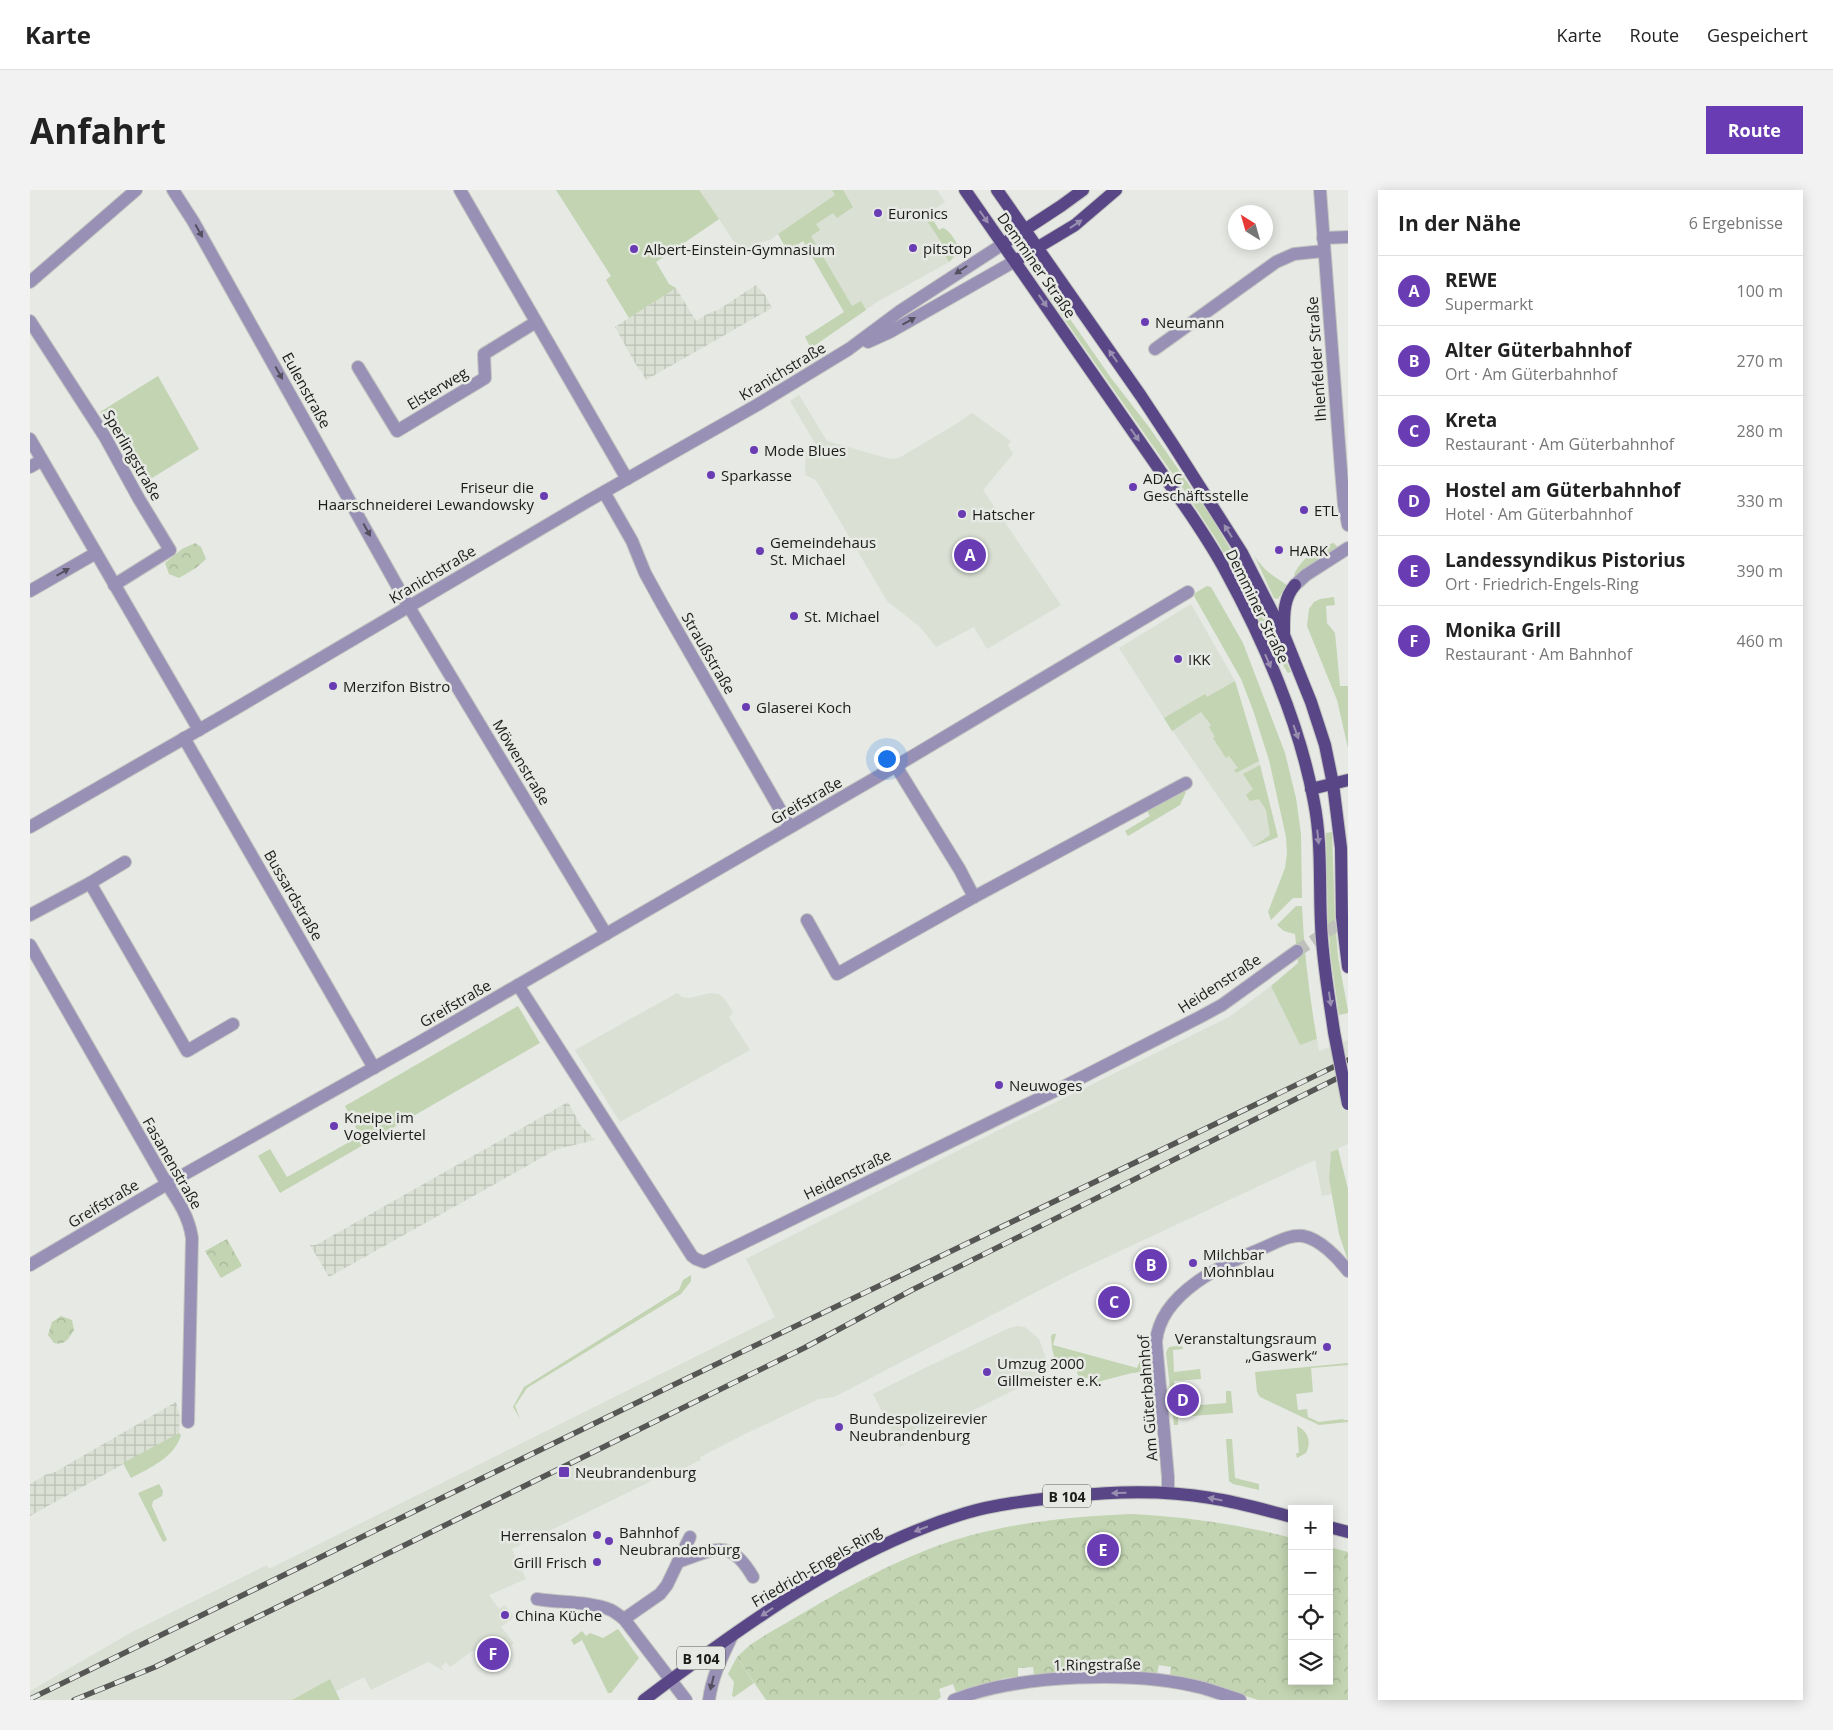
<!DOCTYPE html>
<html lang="de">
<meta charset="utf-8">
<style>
:root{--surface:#fff;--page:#f2f2f2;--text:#222;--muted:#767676;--line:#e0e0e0;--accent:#693cb4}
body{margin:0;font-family:"Open Sans",sans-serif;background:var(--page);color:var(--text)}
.controls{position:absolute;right:15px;bottom:15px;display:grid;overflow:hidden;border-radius:0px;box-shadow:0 2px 12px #0003}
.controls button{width:45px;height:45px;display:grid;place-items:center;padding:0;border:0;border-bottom:1px solid var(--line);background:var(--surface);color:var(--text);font:25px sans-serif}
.compass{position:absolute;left:1198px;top:15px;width:45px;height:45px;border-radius:50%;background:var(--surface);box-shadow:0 2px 12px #0003;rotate:323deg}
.you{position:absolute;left:856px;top:568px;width:18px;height:18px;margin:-12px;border:4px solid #fff;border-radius:50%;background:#1a73e8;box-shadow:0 0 0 8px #1a73e833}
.badge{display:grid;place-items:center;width:32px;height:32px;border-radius:50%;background:var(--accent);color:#fff;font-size:16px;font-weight:700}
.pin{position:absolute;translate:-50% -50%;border:2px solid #fff;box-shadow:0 1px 5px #0006}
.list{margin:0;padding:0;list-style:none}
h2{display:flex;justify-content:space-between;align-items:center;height:65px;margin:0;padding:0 20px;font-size:21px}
h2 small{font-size:16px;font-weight:400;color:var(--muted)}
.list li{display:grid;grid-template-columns:32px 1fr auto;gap:15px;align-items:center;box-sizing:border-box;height:70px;padding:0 20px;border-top:1px solid var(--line)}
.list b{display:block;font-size:19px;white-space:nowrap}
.list p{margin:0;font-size:16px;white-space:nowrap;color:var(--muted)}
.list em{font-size:16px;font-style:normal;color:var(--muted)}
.icon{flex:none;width:28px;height:28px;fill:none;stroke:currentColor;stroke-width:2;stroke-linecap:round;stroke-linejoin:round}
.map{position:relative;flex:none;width:1318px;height:1510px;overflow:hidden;border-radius:0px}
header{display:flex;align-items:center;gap:30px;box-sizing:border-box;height:70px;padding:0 25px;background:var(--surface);border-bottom:1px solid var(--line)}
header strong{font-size:24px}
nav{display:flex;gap:28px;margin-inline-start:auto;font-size:18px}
.intro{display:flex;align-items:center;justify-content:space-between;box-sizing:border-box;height:120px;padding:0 30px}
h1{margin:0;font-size:35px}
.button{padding:12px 22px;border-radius:0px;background:var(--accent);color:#fff;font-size:18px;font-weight:700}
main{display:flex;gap:30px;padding:0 30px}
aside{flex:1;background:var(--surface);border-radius:0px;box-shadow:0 2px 12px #0003}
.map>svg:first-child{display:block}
.built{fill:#dae0d4}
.industrial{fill:url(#industrial-grid)}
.green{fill:#c2d4b1}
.forest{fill:url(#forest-crowns)}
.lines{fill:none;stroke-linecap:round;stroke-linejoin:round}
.minor-tunnel{stroke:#bec0bc;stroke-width:12;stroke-dasharray:12 6;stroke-linecap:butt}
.minor-casing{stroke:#c2c4c0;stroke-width:14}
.major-casing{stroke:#c2c4c0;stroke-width:14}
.minor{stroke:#9990b5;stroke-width:12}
.major{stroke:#594686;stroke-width:12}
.rail-casing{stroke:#565755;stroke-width:5.5}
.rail{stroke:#e6e9e4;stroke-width:4;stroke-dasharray:11;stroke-linecap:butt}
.major-bridge-casing{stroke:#c2c4c0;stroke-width:14;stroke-linecap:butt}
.major-bridge{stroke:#594686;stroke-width:12}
.oneway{fill:#988fb0}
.oneway2{fill:#545060}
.poi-dot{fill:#693cb4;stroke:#e6e9e4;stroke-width:2}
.labels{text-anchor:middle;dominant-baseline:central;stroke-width:5;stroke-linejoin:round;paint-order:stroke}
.shield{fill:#e6e9e4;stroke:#595a57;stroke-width:1}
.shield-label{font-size:14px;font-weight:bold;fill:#1c1c1b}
.poi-label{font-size:15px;fill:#1c1c1b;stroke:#e6e9e4;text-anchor:start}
.street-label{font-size:15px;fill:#1c1c1b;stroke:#e6e9e4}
</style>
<header>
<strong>Karte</strong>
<nav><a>Karte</a><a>Route</a><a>Gespeichert</a></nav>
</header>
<div class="intro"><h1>Anfahrt</h1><a class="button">Route</a></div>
<main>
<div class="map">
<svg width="1318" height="1510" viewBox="0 0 1318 1510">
<defs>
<pattern id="industrial-grid" width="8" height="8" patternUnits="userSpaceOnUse" patternTransform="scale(1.25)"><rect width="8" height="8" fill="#dae0d4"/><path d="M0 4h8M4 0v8" fill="none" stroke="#bac0b5"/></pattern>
<pattern id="forest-crowns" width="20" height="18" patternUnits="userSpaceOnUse" patternTransform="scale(1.25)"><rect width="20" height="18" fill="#c2d4b1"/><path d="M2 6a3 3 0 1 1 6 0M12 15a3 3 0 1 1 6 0" fill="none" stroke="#a6b598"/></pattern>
</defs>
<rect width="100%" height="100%" fill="#e6e9e4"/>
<g class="built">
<path d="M526,0H907L915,12L899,23L909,40L913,38L916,39L927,53L929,62L919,72L847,112L827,126L770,29L740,50L724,54L711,63L689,29L626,72Z"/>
<path d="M769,205L797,251L860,269L869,268L926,234L942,223L981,251L978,255L983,264L953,300L1031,415L957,459L944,437L906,457L890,437L857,411L787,292L784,289L775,285L776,261L786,255L760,211Z"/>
<path d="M1161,414L1205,491L1229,571L1248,647L1223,657L1134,528L1089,458Z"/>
<path d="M1241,796L1270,855L1287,849L1289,861L1318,850V954L1301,962L1299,989L1302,1004L1292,1006L1285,970L1043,1083L804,1207L789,1209L715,1244L670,1267L671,1270L638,1286L636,1284L482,1359L496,1389L459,1405L469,1419L475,1415L484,1427L471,1437L484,1453L461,1473L454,1465L451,1467L444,1460L420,1477L416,1472L411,1477L414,1481L398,1472L341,1500L334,1487L306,1501L300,1489L262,1510H0V1501L102,1442L237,1375L239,1379L745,1127L716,1069L945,952L1199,827Z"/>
<path d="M647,803L652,807L660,808L680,803L689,804L694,808L703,822L699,827L720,860L590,932L545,860Z"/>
<path d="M987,1136L995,1137L1009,1149L1019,1177L1010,1187L870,1257L843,1204L897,1177L979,1138Z"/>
</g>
<g class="industrial">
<path d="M726,95L735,105L742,118L616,190L611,180H609L585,137L646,98L666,131L679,123L688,120Z"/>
<path d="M538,912L551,936L565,950L527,959L299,1087L280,1055H286Z"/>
<path d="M146,1212L150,1227L149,1243L0,1326V1294L17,1284L25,1282Z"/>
</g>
<g class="green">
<path d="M526,0H669L689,29L626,72L639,94L646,98L599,128L576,90L581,86Z"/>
<path d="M802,0H813L823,17L807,28L803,23L786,34L790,40L781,46L822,116L831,111L836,120L781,158L775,147L814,122L773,51L758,61L754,60L752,58L754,55L748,44L805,5Z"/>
<path d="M899,23L909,40L913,38C922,42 927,53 929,62L919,72L910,57L913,55L894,26Z"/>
<path d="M1020,100L1081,188L1119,237L1182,328L1219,391L1261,482L1258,483L1242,458L1212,395L1186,349L1156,303L1016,103Z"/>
<path d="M128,186L169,259L114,293L70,222Z"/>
<path d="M1304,353L1309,359L1265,386L1264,385C1269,371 1289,355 1304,353Z"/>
<path d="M1224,365C1232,379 1243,386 1257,395L1248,409L1244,408Z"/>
<path d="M1177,396L1181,397L1213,453L1255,563L1266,608L1271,644L1272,708H1263L1241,730L1238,722L1255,678L1257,664L1256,647L1239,570L1223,520L1211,489L1164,406L1165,403Z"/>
<path d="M1304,407L1305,415L1296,416L1297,433L1305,443L1310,496H1318V558L1307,510L1277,436L1279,419L1284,412L1290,409Z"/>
<path d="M1205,491L1229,571L1206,583L1204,580L1208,578L1199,566L1196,568L1183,548L1185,547L1179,537L1181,535L1171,522L1142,541L1134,528L1175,504L1177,507Z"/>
<path d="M1230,575L1248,647L1223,657L1240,645L1236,620L1229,609L1220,611L1216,605L1223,599L1213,584Z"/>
<path d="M1153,601L1156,602L1150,615L1098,646L1095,641L1120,626L1117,621Z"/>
<path d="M1302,642L1305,730L1308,767L1318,821V823L1309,825L1301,769L1298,733L1296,643Z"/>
<path d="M1266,716H1272C1274,761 1279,805 1287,849L1270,855L1241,796L1268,773L1265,744L1254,741L1247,735Z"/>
<path d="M488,816L510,853L250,1003L228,966L240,959L257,987L330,946L315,916Z"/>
<path d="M1308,959L1318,999V1071L1309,1044L1299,989L1301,962Z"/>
<path d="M661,1085V1091L651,1104L497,1198L485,1216L490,1229L483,1217L494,1197L649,1100L653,1090Z"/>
<path d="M1023,1144H1026L1023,1155L1107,1178L1111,1168L1112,1167L1120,1178L1123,1198H1119L1117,1182L1102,1183L1067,1192L1066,1187L1049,1189L1048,1184H1047L1048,1177L1026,1175L1022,1158L1021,1146Z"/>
<path d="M1152,1155L1153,1159L1143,1160L1144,1182L1170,1179L1171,1189L1144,1191L1146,1217L1196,1213V1201H1201L1203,1223L1148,1227V1235H1144L1136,1162L1139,1157Z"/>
<path d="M1318,1173V1175L1281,1178L1283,1202L1266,1204L1268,1220L1277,1219L1278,1227L1289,1232L1313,1229L1314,1230H1318V1232L1289,1235L1230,1207L1227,1202L1225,1182Z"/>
<path d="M1267,1236C1278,1241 1282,1252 1276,1263L1267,1268L1266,1263H1269Z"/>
<path d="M149,1243L151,1245C144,1268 121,1277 101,1288L93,1273Z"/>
<path d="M1196,1249H1202L1205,1288L1229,1294V1300L1203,1294L1199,1291Z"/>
<path d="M129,1294L133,1301L132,1306L123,1311L122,1316L137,1350L133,1352L108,1303Z"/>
<path d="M588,1439L609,1468L581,1503H578L552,1450L544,1455L541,1450L552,1441L556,1446L560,1443L573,1448Z"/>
<path d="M707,1467L724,1493L704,1507L702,1506L704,1492L698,1484Z"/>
<path d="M300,1489L310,1510H262Z"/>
</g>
<g class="forest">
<path d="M165,353L171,357L176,369L166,378L149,388L139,384L135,373L152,359Z"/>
<path d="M197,1049L212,1076L191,1088L175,1061Z"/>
<path d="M31,1126L42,1130L44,1140C38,1149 36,1155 24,1153L18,1145L22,1132Z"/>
<path d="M1101,1324C1156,1327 1208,1334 1262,1348V1491H1299V1357L1318,1362V1510H1228L1173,1492L1140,1486L1141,1477L1129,1475L1127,1484L1004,1485L1003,1477L988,1478V1487L975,1488L926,1502L923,1494L909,1499L911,1507L907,1510H736L707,1467L720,1455L737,1444C789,1414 842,1381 899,1359C962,1334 1033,1327 1101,1324Z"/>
</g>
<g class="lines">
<path class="minor-tunnel" d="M1267,761L1318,728"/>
<g class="minor-casing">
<g id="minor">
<path d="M143,0L163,31L379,417L576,744"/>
<path d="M430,0L597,289"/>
<path d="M1290,0L1311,280L1314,315L1318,335"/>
<path d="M1293,48L1318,47"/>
<path d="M0,92L106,0"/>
<path d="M0,131L75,247L109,309L140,360L84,395"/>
<path d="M838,152L860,142L985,71"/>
<path d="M1125,159L1246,72L1264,64L1294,61"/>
<path d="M328,177L367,241L455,188L454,164L506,132"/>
<path d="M0,249L169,540"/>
<path d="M0,277L12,270"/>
<path d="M574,302L602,351L615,383L632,414L760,637"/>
<path d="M1265,395L1276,385L1318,358"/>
<path d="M0,401L66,363"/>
<path d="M154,548L344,878"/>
<path d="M0,637L193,526L558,311L727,215L819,159L870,121L973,54"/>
<path d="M60,693L157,861L203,834"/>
<path d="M944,707L1156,593"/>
<path d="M0,725L60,693L95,672"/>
<path d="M777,730L807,784L944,707L930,680L866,576"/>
<path d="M0,755L137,994C149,1012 159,1027 162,1048L158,1232"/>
<path d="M488,795L662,1066L666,1069L674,1072L1037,895L1170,827L1192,815L1267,761"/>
<path d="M0,1075L137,994L388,853L866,576L1158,402"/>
<path d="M1138,1303V1287L1126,1152C1130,1103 1193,1074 1233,1058C1245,1053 1260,1044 1273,1046C1290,1049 1308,1068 1318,1081"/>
<path d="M648,1372C685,1359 700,1347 723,1387"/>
<path d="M507,1409C530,1413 559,1411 581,1420C585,1422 590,1426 594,1429L630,1404L637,1395L660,1347"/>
<path d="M594,1429L656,1510"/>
<path d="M679,1510C682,1486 692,1467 702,1446"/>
<path d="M924,1510C990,1484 1105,1480 1173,1498C1186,1502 1198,1506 1210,1510"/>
</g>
</g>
<g class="major-casing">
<g id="major">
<path d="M935,0L1161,325C1173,343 1185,361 1195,380C1233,449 1270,534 1284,612C1292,652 1289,693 1291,733C1292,769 1299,806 1304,842"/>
<path d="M967,0L1111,206L1142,253L1212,363L1254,445L1281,512L1295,555L1303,594L1311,658L1312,727L1318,777"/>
<path d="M973,54L1031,16L1053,0"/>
<path d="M985,71L1045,35L1086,0"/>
<path d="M1254,443C1254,425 1253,409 1265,395"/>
<path d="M1281,599L1318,590"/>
<path d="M1299,1337L1318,1342"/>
<path d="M614,1510C712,1436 817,1359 936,1323C970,1313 1006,1310 1041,1306C1087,1301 1135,1300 1181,1308C1208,1312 1235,1320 1262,1327"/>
</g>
</g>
<use href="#minor" class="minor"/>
<use href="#major" class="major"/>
<g class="rail-casing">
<g id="rail">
<path d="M0,1509L639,1197L1318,870"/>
<path d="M44,1510L125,1477L379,1353L774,1158L882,1100L1318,883"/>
</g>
</g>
<use href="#rail" class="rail"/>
<g class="major-bridge-casing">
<path id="major-bridge" d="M1304,842L1318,914"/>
</g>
<use href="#major-bridge" class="major-bridge"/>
</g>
<defs><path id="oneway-solid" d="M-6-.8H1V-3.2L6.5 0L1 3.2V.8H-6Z" transform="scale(1.25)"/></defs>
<g class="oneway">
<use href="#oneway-solid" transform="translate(954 27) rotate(55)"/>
<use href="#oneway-solid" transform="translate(1046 34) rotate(-34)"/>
<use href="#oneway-solid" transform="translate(1013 111) rotate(55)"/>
<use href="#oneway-solid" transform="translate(1083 166) rotate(-125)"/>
<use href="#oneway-solid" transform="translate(1105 245) rotate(55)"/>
<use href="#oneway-solid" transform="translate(1198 341) rotate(-122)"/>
<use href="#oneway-solid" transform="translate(1238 471) rotate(67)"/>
<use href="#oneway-solid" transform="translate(1266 542) rotate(70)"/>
<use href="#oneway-solid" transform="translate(1288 647) rotate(84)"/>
<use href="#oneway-solid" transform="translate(1300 809) rotate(82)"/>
<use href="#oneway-solid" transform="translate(1089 1303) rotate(179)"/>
<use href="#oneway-solid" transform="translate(1185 1309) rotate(-169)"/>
<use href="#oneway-solid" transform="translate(891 1339) rotate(159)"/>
<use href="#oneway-solid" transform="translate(737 1422) rotate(146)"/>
</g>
<g class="oneway2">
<use href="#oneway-solid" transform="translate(169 41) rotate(61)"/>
<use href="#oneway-solid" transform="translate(931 80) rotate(146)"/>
<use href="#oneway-solid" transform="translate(879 131) rotate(-29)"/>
<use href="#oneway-solid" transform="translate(249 183) rotate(61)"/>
<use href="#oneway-solid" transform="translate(337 340) rotate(61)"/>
<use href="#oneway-solid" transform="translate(33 382) rotate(-30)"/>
<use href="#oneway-solid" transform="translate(682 1493) rotate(104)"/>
</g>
<g class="poi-dot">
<circle cx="848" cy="23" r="5"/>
<circle cx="883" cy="58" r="5"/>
<circle cx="604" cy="59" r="5"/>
<circle cx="1115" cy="132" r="5"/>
<circle cx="724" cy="260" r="5"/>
<circle cx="681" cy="285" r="5"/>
<circle cx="1103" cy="297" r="5"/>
<circle cx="514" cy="306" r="5"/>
<circle cx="1274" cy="320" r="5"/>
<circle cx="932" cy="324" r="5"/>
<circle cx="1249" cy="360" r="5"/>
<circle cx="730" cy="361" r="5"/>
<circle cx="764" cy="426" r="5"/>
<circle cx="1148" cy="469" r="5"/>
<circle cx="303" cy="496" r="5"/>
<circle cx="716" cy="517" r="5"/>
<circle cx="969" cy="895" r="5"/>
<circle cx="304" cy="936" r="5"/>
<circle cx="1163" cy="1073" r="5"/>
<circle cx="1297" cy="1157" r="5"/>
<circle cx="957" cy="1182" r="5"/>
<circle cx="809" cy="1237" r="5"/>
<rect x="528" y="1276" width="12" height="12" rx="2.5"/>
<circle cx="567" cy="1345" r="5"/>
<circle cx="579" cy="1351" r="5"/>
<circle cx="567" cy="1372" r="5"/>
<circle cx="475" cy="1425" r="5"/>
</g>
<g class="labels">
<g class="shield">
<rect x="1013" y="1294.5" width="48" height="23" rx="4"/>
<rect x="647" y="1456.5" width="48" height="23" rx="4"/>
</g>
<g class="shield-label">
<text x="1037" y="1306">B 104</text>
<text x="671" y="1468">B 104</text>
</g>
<g class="poi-label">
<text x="858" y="23">Euronics</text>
<text x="893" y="58">pitstop</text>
<text x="614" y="59">Albert-Einstein-Gymnasium</text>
<text x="1125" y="132">Neumann</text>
<text x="734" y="260">Mode Blues</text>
<text x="691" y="285">Sparkasse</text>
<text x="1113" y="288">ADAC<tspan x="1113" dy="17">Geschäftsstelle</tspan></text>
<text x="504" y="297" text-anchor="end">Friseur die<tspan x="504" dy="17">Haarschneiderei Lewandowsky</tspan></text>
<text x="1284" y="320">ETL</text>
<text x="942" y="324">Hatscher</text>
<text x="740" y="352">Gemeindehaus<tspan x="740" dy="17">St. Michael</tspan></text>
<text x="1259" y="360">HARK</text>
<text x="774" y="426">St. Michael</text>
<text x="1158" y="469">IKK</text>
<text x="313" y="496">Merzifon Bistro</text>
<text x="726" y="517">Glaserei Koch</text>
<text x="979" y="895">Neuwoges</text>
<text x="314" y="927">Kneipe im<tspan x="314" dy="17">Vogelviertel</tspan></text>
<text x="1173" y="1064">Milchbar<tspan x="1173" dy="17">Mohnblau</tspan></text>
<text x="1287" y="1148" text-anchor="end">Veranstaltungsraum<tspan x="1287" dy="17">„Gaswerk“</tspan></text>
<text x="967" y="1173">Umzug 2000<tspan x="967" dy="17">Gillmeister e.K.</tspan></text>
<text x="819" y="1228">Bundespolizeirevier<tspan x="819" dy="17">Neubrandenburg</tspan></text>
<text x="545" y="1282">Neubrandenburg</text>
<text x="589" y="1342">Bahnhof<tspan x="589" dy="17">Neubrandenburg</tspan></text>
<text x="557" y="1345" text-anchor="end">Herrensalon</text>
<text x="557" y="1372" text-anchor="end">Grill Frisch</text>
<text x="485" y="1425">China Küche</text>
</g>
<g class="street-label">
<text transform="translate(1007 75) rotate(55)">Demminer Straße</text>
<text transform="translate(1286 169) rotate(-94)">Ihlenfelder Straße</text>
<text transform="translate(752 181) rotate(-31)">Kranichstraße</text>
<text transform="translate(407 198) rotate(-31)">Elsterweg</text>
<text transform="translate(277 200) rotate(61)">Eulenstraße</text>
<text transform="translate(103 265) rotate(60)">Sperlingstraße</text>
<text transform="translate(402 384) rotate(-31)">Kranichstraße</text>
<text transform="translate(1228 416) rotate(64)">Demminer Straße</text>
<text transform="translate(679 463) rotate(60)">Straußstraße</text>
<text transform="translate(492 572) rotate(59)">Möwenstraße</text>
<text transform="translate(776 610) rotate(-30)">Greifstraße</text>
<text transform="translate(264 705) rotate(60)">Bussardstraße</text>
<text transform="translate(1189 793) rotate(-33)">Heidenstraße</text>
<text transform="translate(425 813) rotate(-30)">Greifstraße</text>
<text transform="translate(143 973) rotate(60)">Fasanenstraße</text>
<text transform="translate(817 984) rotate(-26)">Heidenstraße</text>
<text transform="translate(73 1013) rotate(-31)">Greifstraße</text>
<text transform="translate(1117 1208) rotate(-94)">Am Güterbahnhof</text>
<text transform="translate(786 1376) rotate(-30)">Friedrich-Engels-Ring</text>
<text transform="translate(1067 1474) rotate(-1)">1.Ringstraße</text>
</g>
</g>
</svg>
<div class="controls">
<button>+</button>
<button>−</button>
<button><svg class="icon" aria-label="locate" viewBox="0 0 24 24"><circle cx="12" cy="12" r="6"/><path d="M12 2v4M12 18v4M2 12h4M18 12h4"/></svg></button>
<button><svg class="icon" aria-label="layers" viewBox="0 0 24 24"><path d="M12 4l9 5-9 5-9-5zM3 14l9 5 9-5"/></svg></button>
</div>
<svg class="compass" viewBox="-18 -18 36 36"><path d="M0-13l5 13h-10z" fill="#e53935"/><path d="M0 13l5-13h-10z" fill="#767676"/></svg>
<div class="you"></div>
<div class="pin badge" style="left:940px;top:365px">A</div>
<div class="pin badge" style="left:1121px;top:1075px">B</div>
<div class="pin badge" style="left:1084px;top:1112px">C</div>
<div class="pin badge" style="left:1153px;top:1210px">D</div>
<div class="pin badge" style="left:1073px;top:1360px">E</div>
<div class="pin badge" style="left:463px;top:1464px">F</div>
</div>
<aside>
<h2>In der Nähe<small>6 Ergebnisse</small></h2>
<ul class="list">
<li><span class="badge">A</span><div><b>REWE</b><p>Supermarkt</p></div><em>100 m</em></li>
<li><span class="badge">B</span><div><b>Alter Güterbahnhof</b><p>Ort · Am Güterbahnhof</p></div><em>270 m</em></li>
<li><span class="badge">C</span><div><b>Kreta</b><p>Restaurant · Am Güterbahnhof</p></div><em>280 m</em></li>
<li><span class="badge">D</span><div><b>Hostel am Güterbahnhof</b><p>Hotel · Am Güterbahnhof</p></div><em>330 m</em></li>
<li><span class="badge">E</span><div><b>Landessyndikus Pistorius</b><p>Ort · Friedrich-Engels-Ring</p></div><em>390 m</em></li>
<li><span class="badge">F</span><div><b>Monika Grill</b><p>Restaurant · Am Bahnhof</p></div><em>460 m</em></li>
</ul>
</aside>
</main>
